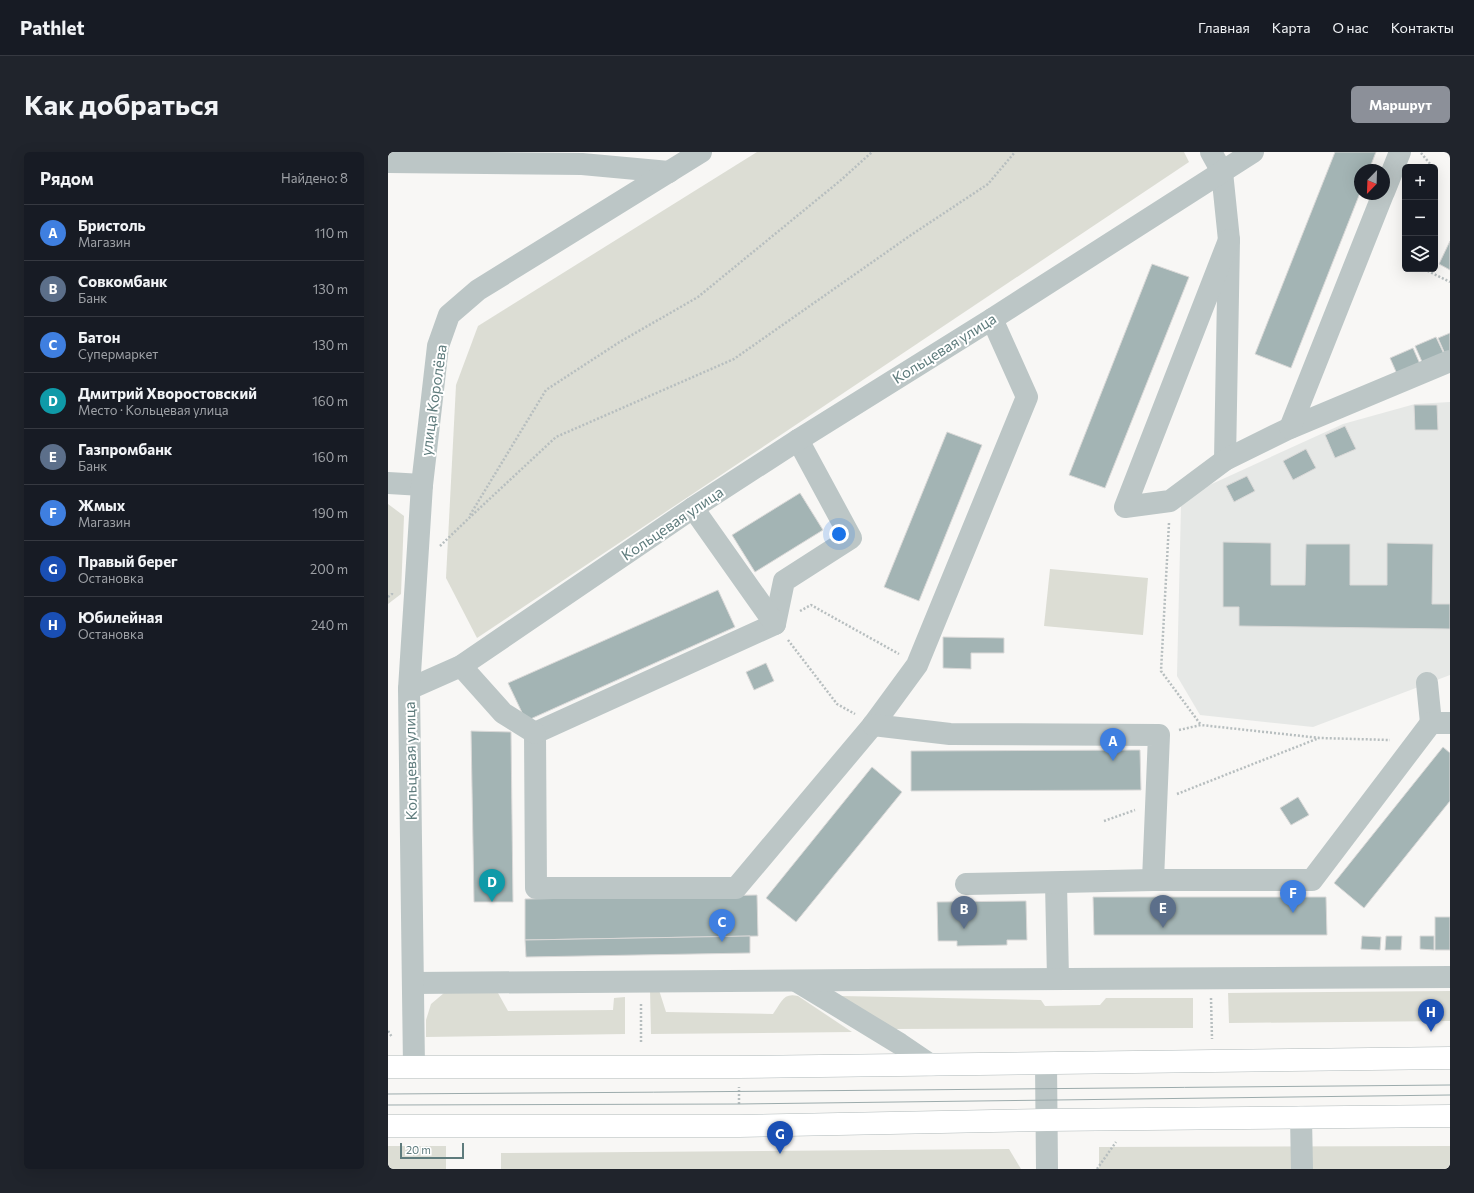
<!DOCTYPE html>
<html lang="ru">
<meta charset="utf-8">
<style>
:root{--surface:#171b24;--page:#20242c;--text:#f1f3f6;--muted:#9ea1a6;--line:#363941;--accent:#8c9099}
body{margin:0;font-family:Commissioner,sans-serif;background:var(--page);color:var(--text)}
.controls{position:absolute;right:12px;top:12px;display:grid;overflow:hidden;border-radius:6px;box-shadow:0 4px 16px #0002}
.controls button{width:36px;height:36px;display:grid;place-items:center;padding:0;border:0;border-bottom:1px solid var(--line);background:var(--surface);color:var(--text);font:20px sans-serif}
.compass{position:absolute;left:966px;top:12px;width:36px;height:36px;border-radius:50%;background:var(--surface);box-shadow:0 4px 16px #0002;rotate:203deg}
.scale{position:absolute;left:12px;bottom:10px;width:64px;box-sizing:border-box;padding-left:4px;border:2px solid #5e7b7c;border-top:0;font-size:11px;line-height:14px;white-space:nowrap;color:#5e7b7c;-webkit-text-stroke:3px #fff;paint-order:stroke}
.you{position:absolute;left:451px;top:382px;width:14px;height:14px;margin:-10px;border:3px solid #fff;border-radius:50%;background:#1a73e8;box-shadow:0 0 0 6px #1a73e833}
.badge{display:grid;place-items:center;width:26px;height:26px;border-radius:50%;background:var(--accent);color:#fff;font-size:13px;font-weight:700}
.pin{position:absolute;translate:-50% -33px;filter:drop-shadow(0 1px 2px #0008)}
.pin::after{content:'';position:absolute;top:21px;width:14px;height:12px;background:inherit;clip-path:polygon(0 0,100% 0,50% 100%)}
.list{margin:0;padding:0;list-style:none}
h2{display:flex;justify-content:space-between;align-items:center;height:52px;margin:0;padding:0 16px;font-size:17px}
h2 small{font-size:13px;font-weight:400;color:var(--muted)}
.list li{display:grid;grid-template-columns:26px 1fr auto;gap:12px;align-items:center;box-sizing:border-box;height:56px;padding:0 16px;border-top:1px solid var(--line)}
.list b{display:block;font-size:15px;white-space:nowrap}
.list p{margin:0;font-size:13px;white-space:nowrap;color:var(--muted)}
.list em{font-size:13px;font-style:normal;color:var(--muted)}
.icon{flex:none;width:22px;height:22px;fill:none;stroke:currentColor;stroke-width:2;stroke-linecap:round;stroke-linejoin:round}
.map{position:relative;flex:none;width:1062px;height:1017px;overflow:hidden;border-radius:6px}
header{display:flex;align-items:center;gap:24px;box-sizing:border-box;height:56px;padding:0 20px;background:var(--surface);border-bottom:1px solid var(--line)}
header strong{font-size:19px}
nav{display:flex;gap:22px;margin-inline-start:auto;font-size:14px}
.intro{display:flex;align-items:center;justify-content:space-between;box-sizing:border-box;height:96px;padding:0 24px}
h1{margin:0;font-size:28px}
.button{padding:10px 18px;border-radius:6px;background:var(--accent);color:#fff;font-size:14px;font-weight:700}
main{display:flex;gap:24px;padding:0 24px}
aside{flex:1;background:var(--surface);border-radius:6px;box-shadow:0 4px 16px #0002}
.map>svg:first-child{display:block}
.built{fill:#e6e8e6}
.green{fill:#dcddd4}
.building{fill:#a3b4b4;stroke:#dad9d8}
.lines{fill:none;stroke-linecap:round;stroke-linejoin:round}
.highway-casing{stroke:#b0b9ba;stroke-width:23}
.path{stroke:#b7bebf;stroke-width:2.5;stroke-dasharray:2 2;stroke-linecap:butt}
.minor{stroke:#bcc6c6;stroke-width:22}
.highway{stroke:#fff;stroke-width:22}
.tram{stroke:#9cabac;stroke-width:1}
.labels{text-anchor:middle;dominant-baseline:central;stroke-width:4;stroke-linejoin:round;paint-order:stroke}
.street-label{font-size:15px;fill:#5e7b7c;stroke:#fff}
</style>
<header>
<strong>Pathlet</strong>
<nav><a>Главная</a><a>Карта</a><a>О нас</a><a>Контакты</a></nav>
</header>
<div class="intro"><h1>Как добраться</h1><a class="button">Маршрут</a></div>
<main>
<aside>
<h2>Рядом<small>Найдено: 8</small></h2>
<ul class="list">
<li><span class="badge" style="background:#3f7fe0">A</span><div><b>Бристоль</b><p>Магазин</p></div><em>110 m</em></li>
<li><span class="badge" style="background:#5c6f8a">B</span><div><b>Совкомбанк</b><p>Банк</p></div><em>130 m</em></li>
<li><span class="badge" style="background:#3f7fe0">C</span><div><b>Батон</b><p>Супермаркет</p></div><em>130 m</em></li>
<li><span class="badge" style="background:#0f9aa8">D</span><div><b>Дмитрий Хворостовский</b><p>Место · Кольцевая улица</p></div><em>160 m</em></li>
<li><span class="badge" style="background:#5c6f8a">E</span><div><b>Газпромбанк</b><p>Банк</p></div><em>160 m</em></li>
<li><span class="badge" style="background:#3f7fe0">F</span><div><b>Жмых</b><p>Магазин</p></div><em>190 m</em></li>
<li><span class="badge" style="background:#1a4fb4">G</span><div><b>Правый берег</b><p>Остановка</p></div><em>200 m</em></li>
<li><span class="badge" style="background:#1a4fb4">H</span><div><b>Юбилейная</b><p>Остановка</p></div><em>240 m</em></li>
</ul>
</aside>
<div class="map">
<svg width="1062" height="1017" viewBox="0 0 1062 1017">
<rect width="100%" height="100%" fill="#f8f7f5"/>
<path class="built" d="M1062,250V523L925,575L812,563L789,524L793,354L815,336L955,272L1027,252Z"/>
<g class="green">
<path d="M369,0H796L801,10L89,486L58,426L68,233L90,174Z"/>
<path d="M0,352L16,364L13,442L0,452Z"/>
<path d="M662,417L760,426L755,483L656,474Z"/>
<path d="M262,838H271L278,860L385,862C393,851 395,840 410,844L464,880L263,882Z"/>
<path d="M1062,839V869L841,871L840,841Z"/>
<path d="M56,841H110L120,859L225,858L226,846L237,845V882L38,885V868L43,852Z"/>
<path d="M453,844L653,848L657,854L712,853L718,846H805V876L500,877Z"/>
<rect x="0" y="994" width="58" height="23"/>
<path d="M1062,994V1017H711V995Z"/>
<path d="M621,997L633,1017H113V1001Z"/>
</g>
<g class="building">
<path d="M947,0H988L981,18H972V41L903,216L867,202Z"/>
<path d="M1062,89V118L1051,112Z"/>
<path d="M764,112L801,125L717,336L681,323Z"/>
<path d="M1062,181V200L1057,202L1050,186Z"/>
<path d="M1048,185L1056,202L1035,212L1027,194Z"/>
<path d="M1025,196L1032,212L1009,222L1002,206Z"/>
<path d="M1026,253H1049L1050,278H1027Z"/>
<path d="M957,274L968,297L947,306L937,283Z"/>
<path d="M559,280L594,293L531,449L496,435Z"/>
<path d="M918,297L928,316L905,328L895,309Z"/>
<path d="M859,324L867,339L846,350L838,334Z"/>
<path d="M412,341L435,378L367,420L344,383Z"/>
<path d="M835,390L883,391V433H917L918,392H962V433H999V391L1045,392L1044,452H1062V477L851,474V455H835Z"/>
<path d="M330,438L347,475L138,569L120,531Z"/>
<path d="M555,485L616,486V501H583V517L555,516Z"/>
<path d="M378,511L386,529L366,538L358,520Z"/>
<path d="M83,579L123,580L125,750H86Z"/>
<path d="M1055,595L1062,601V649L976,756L946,731Z"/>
<path d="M752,598L753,638L523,639V599Z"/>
<path d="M484,615L514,640L408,770L378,746Z"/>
<path d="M910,645L921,663L903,673L892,656Z"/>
<path d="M369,743L370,784L137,788V747Z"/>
<path d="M705,745H938L939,783H706Z"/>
<path d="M638,749L639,788H619V793L569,794V789H550L549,750Z"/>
<rect x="1047" y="765" width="15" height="33"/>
<path d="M362,784V801L138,805L137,788Z"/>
<path d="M974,784L993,785L992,798L973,797Z"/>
<path d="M998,784H1014L1013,798H997Z"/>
<path d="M1032,784H1046V798L1032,797Z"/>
</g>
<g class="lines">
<g class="highway-casing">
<g id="highway">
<path d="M0,915H350L1062,906"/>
<path d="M0,974H351L659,968L1062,964"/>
</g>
</g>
<g class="path">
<path d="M1033,1L1043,13L1042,15"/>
<path d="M1036,117L1062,130"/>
<path d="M82,363L158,238L230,191L310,145L453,28L484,0"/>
<path d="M781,371L773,519L813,573"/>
<path d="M52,394L80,367L168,285L346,207L523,83L600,32L627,0"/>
<path d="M0,445L4,442V439"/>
<path d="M412,459L423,453L511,502"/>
<path d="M400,488L449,552L467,562"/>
<path d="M791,578L813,573L932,586L1002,588"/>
<path d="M789,642L931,586"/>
<path d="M716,669L747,658"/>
<path d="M823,846L824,887"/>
<path d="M253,852V891"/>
<path d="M0,879L4,885"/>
<path d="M351,952V935"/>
<path d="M709,1017L728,990"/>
</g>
<g class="minor">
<path d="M823,0L834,20L841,88L837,308"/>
<path d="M0,10L194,12L281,20"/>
<path d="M996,40L1012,0"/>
<path d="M841,88L737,355L782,349L837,308L902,276L1062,209"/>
<path d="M902,276L995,42"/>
<path d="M410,288L463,386L396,429L387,472L147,581L148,736H348L485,573L529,513L639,245L604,167"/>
<path d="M0,331L34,333"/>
<path d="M305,356L387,472"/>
<path d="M73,514L115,561L147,581"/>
<path d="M1039,531L1043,571"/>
<path d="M21,537L73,514L305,356L410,288L604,167L865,0"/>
<path d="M485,573L562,582L771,583L765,728"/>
<path d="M668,731L670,827"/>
<path d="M578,732L765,728H924L1043,571H1062"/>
<path d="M410,830L512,892L543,913"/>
<path d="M25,831C371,830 716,825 1062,825"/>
<path d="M658,912L659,1017"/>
<path d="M26,915L21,537L34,333L50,194L61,163L90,138L313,0"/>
<path d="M913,965L914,1017"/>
</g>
<use href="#highway" class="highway"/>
<g class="tram">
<path d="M0,942C354,940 708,936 1062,933"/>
<path d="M0,953L351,952L1062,943"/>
</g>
</g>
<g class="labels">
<g class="street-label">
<text transform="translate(556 196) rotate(-32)">Кольцевая улица</text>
<text transform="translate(45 248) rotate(-82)">улица Королёва</text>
<text transform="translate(284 371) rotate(-34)">Кольцевая улица</text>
<text transform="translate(22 609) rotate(-91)">Кольцевая улица</text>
</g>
</g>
</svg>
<div class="controls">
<button>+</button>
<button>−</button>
<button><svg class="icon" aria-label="layers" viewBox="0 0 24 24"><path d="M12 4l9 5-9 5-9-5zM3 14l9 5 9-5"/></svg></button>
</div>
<svg class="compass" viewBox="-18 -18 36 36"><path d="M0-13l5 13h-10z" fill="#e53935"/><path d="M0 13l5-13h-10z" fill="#9ea1a6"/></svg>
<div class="scale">20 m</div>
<div class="you"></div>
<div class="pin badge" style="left:725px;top:609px;background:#3f7fe0">A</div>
<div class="pin badge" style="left:576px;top:777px;background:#5c6f8a">B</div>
<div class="pin badge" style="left:334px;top:790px;background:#3f7fe0">C</div>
<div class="pin badge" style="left:104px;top:750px;background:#0f9aa8">D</div>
<div class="pin badge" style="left:775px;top:776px;background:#5c6f8a">E</div>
<div class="pin badge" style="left:905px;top:761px;background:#3f7fe0">F</div>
<div class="pin badge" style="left:392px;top:1002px;background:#1a4fb4">G</div>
<div class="pin badge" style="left:1043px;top:880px;background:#1a4fb4">H</div>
</div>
</main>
